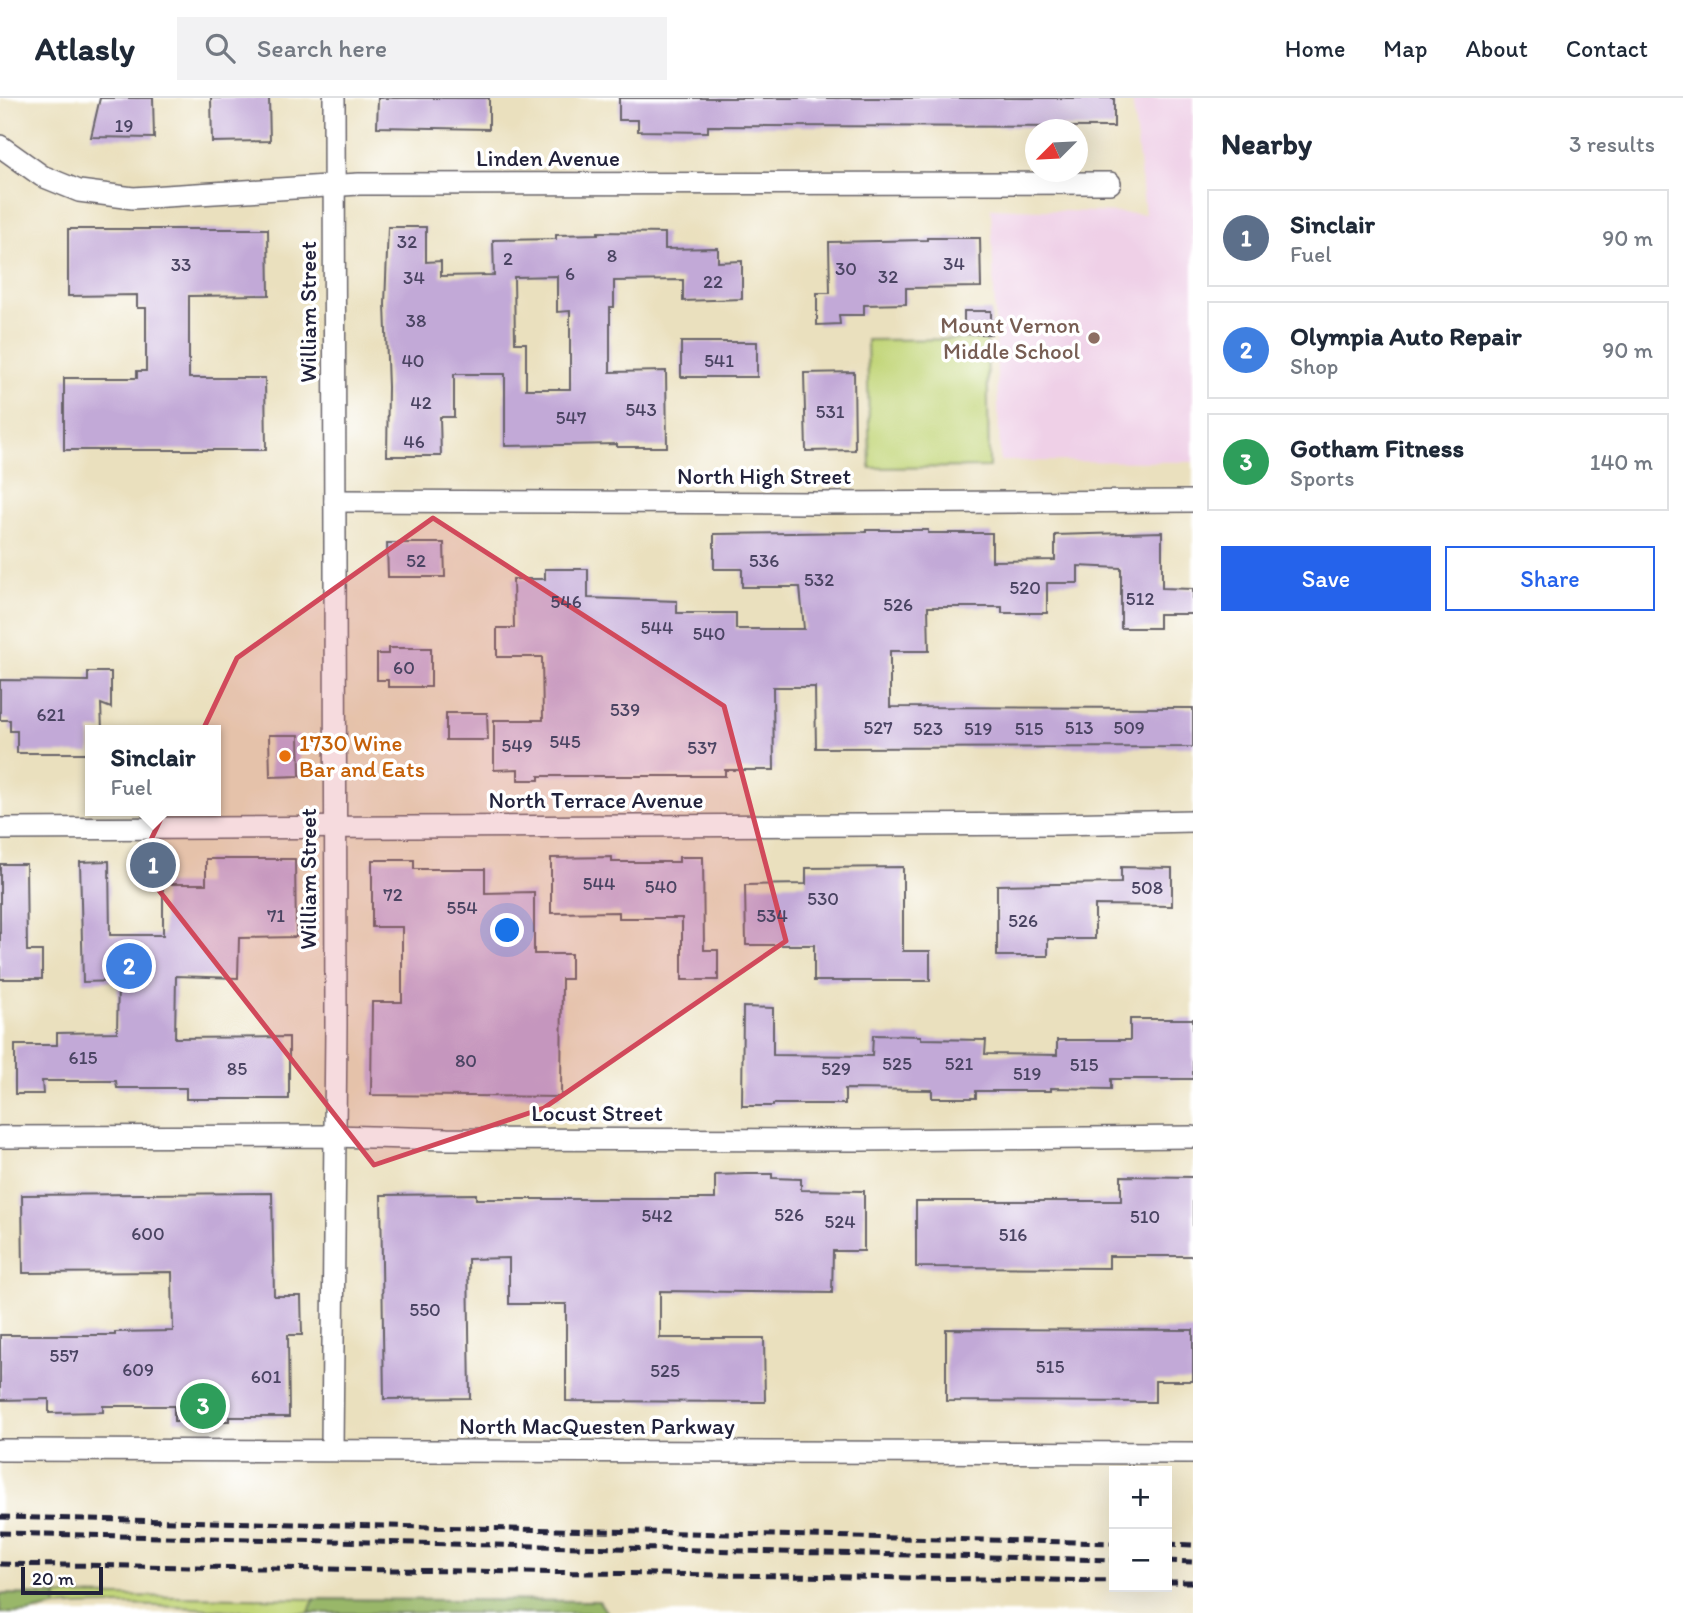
<!DOCTYPE html>
<meta charset="utf-8">
<style>
:root{--surface:#fff;--page:#f2f2f3;--text:#1f2937;--muted:#747a83;--line:#e0e1e3;--accent:#2563eb}
body{margin:0;font-family:Itim,sans-serif;background:var(--page);color:var(--text)}
.controls{position:absolute;right:21px;bottom:21px;display:grid;overflow:hidden;border-radius:0px;box-shadow:0 7px 28px #0002}
.controls button{width:63px;height:63px;display:grid;place-items:center;padding:0;border:0;border-bottom:2px solid var(--line);background:var(--surface);color:var(--text);font:35px sans-serif}
.compass{position:absolute;left:1025px;top:21px;width:63px;height:63px;border-radius:50%;background:var(--surface);box-shadow:0 7px 28px #0002;rotate:246deg}
.scale{position:absolute;left:21px;bottom:18px;width:82px;box-sizing:border-box;padding-left:7px;border:4px solid #22223b;border-top:0;font-size:19px;line-height:24px;white-space:nowrap;color:#22223b;-webkit-text-stroke:5px #fff;paint-order:stroke}
.you{position:absolute;left:508px;top:833px;width:24px;height:24px;margin:-18px;border:5px solid #fff;border-radius:50%;background:#1a73e8;box-shadow:0 0 0 10px #1a73e833}
.badge{display:grid;place-items:center;width:46px;height:46px;border-radius:50%;background:var(--accent);color:#fff;font-size:23px;font-weight:700}
.pin{position:absolute;translate:-50% -50%;border:4px solid #fff;box-shadow:0 2px 7px #0006}
.popup{position:absolute;left:85px;top:627px;width:136px;height:91px;box-sizing:border-box;display:grid;place-content:center;border-radius:0px;background:var(--surface);filter:drop-shadow(0 2px 5px #0005);font-size:23px;white-space:nowrap;color:var(--muted)}
.popup b{font-size:26px;color:var(--text)}
.popup::after{content:'';position:absolute;left:50%;top:100%;margin-left:-14px;border:14px solid transparent;border-top-color:var(--surface)}
.list{margin:0;padding:0;list-style:none}
h2{display:flex;justify-content:space-between;align-items:center;height:91px;margin:0;padding:0 28px;font-size:30px}
h2 small{font-size:23px;font-weight:400;color:var(--muted)}
.list li{display:grid;grid-template-columns:46px 1fr auto;gap:21px;align-items:center;box-sizing:border-box;height:98px;margin:0 14px 14px;padding:0 14px;border:2px solid var(--line);border-radius:0px}
.list b{display:block;font-size:26px;white-space:nowrap}
.list p{margin:0;font-size:23px;white-space:nowrap;color:var(--muted)}
.list em{font-size:23px;font-style:normal;color:var(--muted)}
.actions{display:flex;gap:14px;padding:21px 28px}
.actions a{flex:1;padding:16px 0;border:2px solid var(--accent);border-radius:0px;text-align:center;font-size:24px;color:var(--accent)}
.actions .main{background:var(--accent);color:#fff}
.icon{flex:none;width:38px;height:38px;fill:none;stroke:currentColor;stroke-width:2;stroke-linecap:round;stroke-linejoin:round}
.map{position:relative;flex:none;width:1193px;height:1515px;overflow:hidden}
header{display:flex;align-items:center;gap:42px;box-sizing:border-box;height:98px;padding:0 35px;background:var(--surface);border-bottom:2px solid var(--line)}
header strong{font-size:33px}
nav{display:flex;gap:38px;margin-inline-start:auto;font-size:24px}
.search{width:490px;height:63px;background:var(--page);display:flex;align-items:center;gap:18px;box-sizing:border-box;padding:0 24px;border-radius:0px;color:var(--muted);font-size:26px}
main{display:flex}
aside{flex:1;background:var(--surface)}
.map>svg:first-child{display:block}
.built{fill:#efd0e7}
.green{fill:#c2d679;stroke:#727c5a;stroke-width:2}
.forest{fill:#99b769;stroke:#5e6c52;stroke-width:2}
.building{fill:#c2a9d7;fill-rule:evenodd}
.lines{fill:none;stroke-linecap:round;stroke-linejoin:round}
.minor-casing{stroke:#686469;stroke-width:24}
.minor{stroke:#fff;stroke-width:21}
.rail{stroke:#22223b;stroke-width:5;stroke-dasharray:10 5;stroke-linecap:butt}
.marked{fill:#d1495b;fill-opacity:0.2;stroke:#d1495b;stroke-width:5;stroke-linejoin:round}
.education-dot{fill:#8d6e63;stroke:#fff;stroke-width:2.5}
.food-dot{fill:#e8710a;stroke:#fff;stroke-width:2.5}
.labels{text-anchor:middle;dominant-baseline:central;stroke-width:7;stroke-linejoin:round;paint-order:stroke}
.number-label{font-size:19px;fill:#4a4462}
.street-label{font-size:23px;fill:#22223b;stroke:#fff}
.education-label{font-size:23px;fill:#785e54;stroke:#fff;text-anchor:end}
.food-label{font-size:23px;fill:#c56008;stroke:#fff;text-anchor:start}
</style>
<header>
<strong>Atlasly</strong>
<div class="search"><svg class="icon" aria-label="search" viewBox="0 0 24 24"><circle cx="10" cy="10" r="6"/><path d="M15 15l6 6"/></svg>Search here</div>
<nav><a>Home</a><a>Map</a><a>About</a><a>Contact</a></nav>
</header>
<main>
<div class="map">
<svg width="1193" height="1515" viewBox="0 0 1193 1515">
<rect width="100%" height="100%" fill="#fff"/>
<filter id="ink" filterUnits="userSpaceOnUse"><feTurbulence type="fractalNoise" baseFrequency=".0143" numOctaves="2"/><feDisplacementMap in="SourceGraphic" scale="14" xChannelSelector="R" yChannelSelector="G"/><feConvolveMatrix kernelMatrix="1 2 1 2 8 2 1 2 1" color-interpolation-filters="sRGB"/></filter>
<filter id="wash" filterUnits="userSpaceOnUse"><feTurbulence type="fractalNoise" baseFrequency=".00686" numOctaves="4" result="noise"/><feDisplacementMap in="SourceGraphic" scale="28" xChannelSelector="R" yChannelSelector="G"/><feGaussianBlur stdDeviation="1.57" result="paint"/><feColorMatrix in="noise" values="0 0 0 0 0 0 0 0 0 0 0 0 0 0 0 0 0 1.4 0 .05"/><feComposite in="paint" operator="in"/></filter>
<g filter="url(#wash)">
<rect width="100%" height="100%" fill="#eae0be"/>
<path class="built" d="M1132,0H1193V364L1000,363L991,110L1145,116Z"/>
<g class="green">
<path d="M987,241L989,369L870,370L867,242Z"/>
<path d="M57,1497L314,1501L309,1515C225,1515 141,1502 56,1509Z"/>
</g>
<g class="forest">
<path d="M0,1496L57,1497L56,1509L26,1515H0Z"/>
<path d="M314,1501L599,1503L607,1515H309Z"/>
</g>
<g id="blocks">
<g class="building">
<path d="M100,0H153L154,40L91,39Z"/>
<path d="M211,0H269L270,43L212,44Z"/>
<path d="M378,0H489V31L377,29Z"/>
<path d="M619,0H1114V29L708,28V34L638,33V22H619Z"/>
<path d="M388,129H426V164L441,163V178L494,177L493,142L556,141V137L598,136V134L665,135V151L718,150V164L742,163V201L683,203V182L614,183V209H610V274L666,273L667,349H617V346L505,348V276H454V319H440L441,358H387L388,289L385,206ZM557,178V214L570,213V291H526V245H515L514,179Z"/>
<path d="M68,131H268L269,197L189,198V280H265L266,352H64V280H137V273H146V210H137V197L68,198Z"/>
<path d="M927,140H980L981,189L906,190V206L864,207V217H839L840,226L817,227V195H830L829,144L927,142Z"/>
<rect x="964" y="213" width="27" height="23"/>
<rect x="681" y="244" width="76" height="35"/>
<path d="M854,274L855,352L806,353L804,275Z"/>
<path d="M866,432H928V435H992V463L1055,462V437L1162,434V490L1193,491V516H1159V530H1121V470L1078,468V485H1047V515H1002V509H928L929,553H890V609L1193,610V649L816,650L815,589H773L774,672H725V678H539V682H518V671L494,672V622H543L542,559H497V530H514L513,481H545V471H588V500L677,503V515H736V531H804L800,489H742V471H714V436L866,434Z"/>
<path d="M387,445H444L445,479H388Z"/>
<path d="M388,550H431V589H388V582H377V556H388Z"/>
<path d="M88,574H111V610L101,606L102,632H90V655H17V633H10V622H0V582L88,583Z"/>
<path d="M446,615H487L488,642H446Z"/>
<path d="M269,637H299L300,678L270,679Z"/>
<path d="M612,759V764H679V759H703L704,852H718V882H682V820H619V814L551,815V760Z"/>
<path d="M206,761H295L296,839L239,840L238,880L176,878L175,940L289,939V1001H186V990H117L116,983H42L43,996H15V947H57V935L117,934L118,883L83,884L80,764L109,763L110,837H163V786H206Z"/>
<path d="M372,762H414V771H485V795L534,794V856H571V881H562L561,999L371,997L372,904H402V829H372Z"/>
<path d="M0,766H26L27,853H42V881H0Z"/>
<path d="M903,769V853H930V883H814V847H746L745,787L806,786V770Z"/>
<path d="M1121,769L1172,770V808L1095,807V841H1048V858H997V787L1121,785Z"/>
<path d="M743,909L773,910V957L872,958L873,937L921,938V941L986,942L985,956L1057,957V942H1130V921H1193V981H1111V991L1051,990V993H976V1000H932V992L845,991V1006H773V1008H742Z"/>
<path d="M746,1076H772V1080L801,1081V1092L864,1093V1153H833L832,1195L660,1193V1240H764L765,1304L566,1303V1206H509V1160L468,1161L470,1300L384,1301L381,1097L476,1096V1101H715V1077Z"/>
<path d="M1121,1078L1193,1079V1158H1109V1170L916,1169V1103H1121Z"/>
<path d="M272,1095L274,1198H301L302,1237H288L289,1319H229V1323H174V1308H103V1314L49,1315V1301L0,1302V1237H115V1234L173,1233L172,1174L23,1175L22,1097Z"/>
<path d="M946,1231L1193,1232V1283H1155V1304L946,1303Z"/>
</g>
</g>
</g>
<g filter="url(#ink)">
<use href="#blocks" fill-opacity="0" stroke="#686469" stroke-width="2"/>
<g class="lines">
<g class="minor-casing">
<g id="minor">
<path d="M0,48L42,78L79,93L133,100L359,86L1110,85"/>
<path d="M335,403L821,405L1193,403"/>
<path d="M0,731L1057,726L1193,723"/>
<path d="M0,1039L333,1038L447,1041L861,1042L1193,1039"/>
<path d="M332,1351L336,927L334,0"/>
<path d="M0,1352L1193,1355"/>
</g>
</g>
<use href="#minor" class="minor"/>
<g class="rail">
<path d="M0,1419L1114,1445"/>
<path d="M0,1435L1114,1462"/>
<path d="M1167,1446L1193,1447"/>
<path d="M1167,1463L1193,1464"/>
<path d="M0,1466L1114,1483"/>
<path d="M1167,1484H1193"/>
</g>
</g>
</g>
<path class="marked" d="M433,420L724,608L786,843L544,1010L374,1067L139,767L237,560Z"/>
<circle class="education-dot" cx="1094" cy="240" r="7"/>
<circle class="food-dot" cx="285" cy="658" r="7"/>
<g class="labels">
<g class="number-label">
<text x="124" y="27">19</text>
<text x="407" y="143">32</text>
<text x="612" y="157">8</text>
<text x="508" y="160">2</text>
<text x="954" y="165">34</text>
<text x="181" y="166">33</text>
<text x="846" y="170">30</text>
<text x="570" y="175">6</text>
<text x="888" y="178">32</text>
<text x="414" y="179">34</text>
<text x="713" y="183">22</text>
<text x="416" y="222">38</text>
<text x="413" y="262">40</text>
<text x="719" y="262">541</text>
<text x="421" y="304">42</text>
<text x="641" y="311">543</text>
<text x="830" y="313">531</text>
<text x="571" y="319">547</text>
<text x="414" y="343">46</text>
<text x="416" y="462">52</text>
<text x="764" y="462">536</text>
<text x="819" y="481">532</text>
<text x="1025" y="489">520</text>
<text x="1140" y="500">512</text>
<text x="566" y="503">546</text>
<text x="898" y="506">526</text>
<text x="657" y="529">544</text>
<text x="709" y="535">540</text>
<text x="404" y="569">60</text>
<text x="625" y="611">539</text>
<text x="51" y="616">621</text>
<text x="878" y="629">527</text>
<text x="1079" y="629">513</text>
<text x="1129" y="629">509</text>
<text x="928" y="630">523</text>
<text x="978" y="630">519</text>
<text x="1029" y="630">515</text>
<text x="565" y="643">545</text>
<text x="517" y="647">549</text>
<text x="702" y="649">537</text>
<text x="599" y="785">544</text>
<text x="661" y="788">540</text>
<text x="1147" y="789">508</text>
<text x="393" y="796">72</text>
<text x="823" y="800">530</text>
<text x="462" y="809">554</text>
<text x="276" y="817">71</text>
<text x="772" y="817">534</text>
<text x="1023" y="822">526</text>
<text x="83" y="959">615</text>
<text x="466" y="962">80</text>
<text x="897" y="965">525</text>
<text x="959" y="965">521</text>
<text x="1084" y="966">515</text>
<text x="237" y="970">85</text>
<text x="836" y="970">529</text>
<text x="1027" y="975">519</text>
<text x="789" y="1116">526</text>
<text x="657" y="1117">542</text>
<text x="1145" y="1118">510</text>
<text x="840" y="1123">524</text>
<text x="148" y="1135">600</text>
<text x="1013" y="1136">516</text>
<text x="425" y="1211">550</text>
<text x="64" y="1257">557</text>
<text x="1050" y="1268">515</text>
<text x="138" y="1271">609</text>
<text x="665" y="1272">525</text>
<text x="266" y="1278">601</text>
</g>
<g class="street-label">
<text x="548" y="60">Linden Avenue</text>
<text transform="translate(308 214) rotate(-90)">William Street</text>
<text x="764" y="378">North High Street</text>
<text x="596" y="702">North Terrace Avenue</text>
<text transform="translate(308 781) rotate(-90)">William Street</text>
<text x="597" y="1015">Locust Street</text>
<text x="597" y="1328">North MacQuesten Parkway</text>
</g>
<g class="education-label">
<text x="1080" y="227">Mount Vernon<tspan x="1080" dy="26">Middle School</tspan></text>
</g>
<g class="food-label">
<text x="299" y="645">1730 Wine<tspan x="299" dy="26">Bar and Eats</tspan></text>
</g>
</g>
</svg>
<div class="controls">
<button>+</button>
<button>−</button>
</div>
<svg class="compass" viewBox="-18 -18 36 36"><path d="M0-13l5 13h-10z" fill="#e53935"/><path d="M0 13l5-13h-10z" fill="#747a83"/></svg>
<div class="scale">20 m</div>
<div class="you"></div>
<div class="pin badge" style="left:153px;top:767px;background:#5c6f8a">1</div>
<div class="popup"><b>Sinclair</b>Fuel</div>
<div class="pin badge" style="left:129px;top:868px;background:#3f7fe0">2</div>
<div class="pin badge" style="left:203px;top:1308px;background:#2e9e5b">3</div>
</div>
<aside>
<h2>Nearby<small>3 results</small></h2>
<ul class="list">
<li><span class="badge" style="background:#5c6f8a">1</span><div><b>Sinclair</b><p>Fuel</p></div><em>90 m</em></li>
<li><span class="badge" style="background:#3f7fe0">2</span><div><b>Olympia Auto Repair</b><p>Shop</p></div><em>90 m</em></li>
<li><span class="badge" style="background:#2e9e5b">3</span><div><b>Gotham Fitness</b><p>Sports</p></div><em>140 m</em></li>
</ul>
<div class="actions"><a class="main">Save</a><a>Share</a></div>
</aside>
</main>
